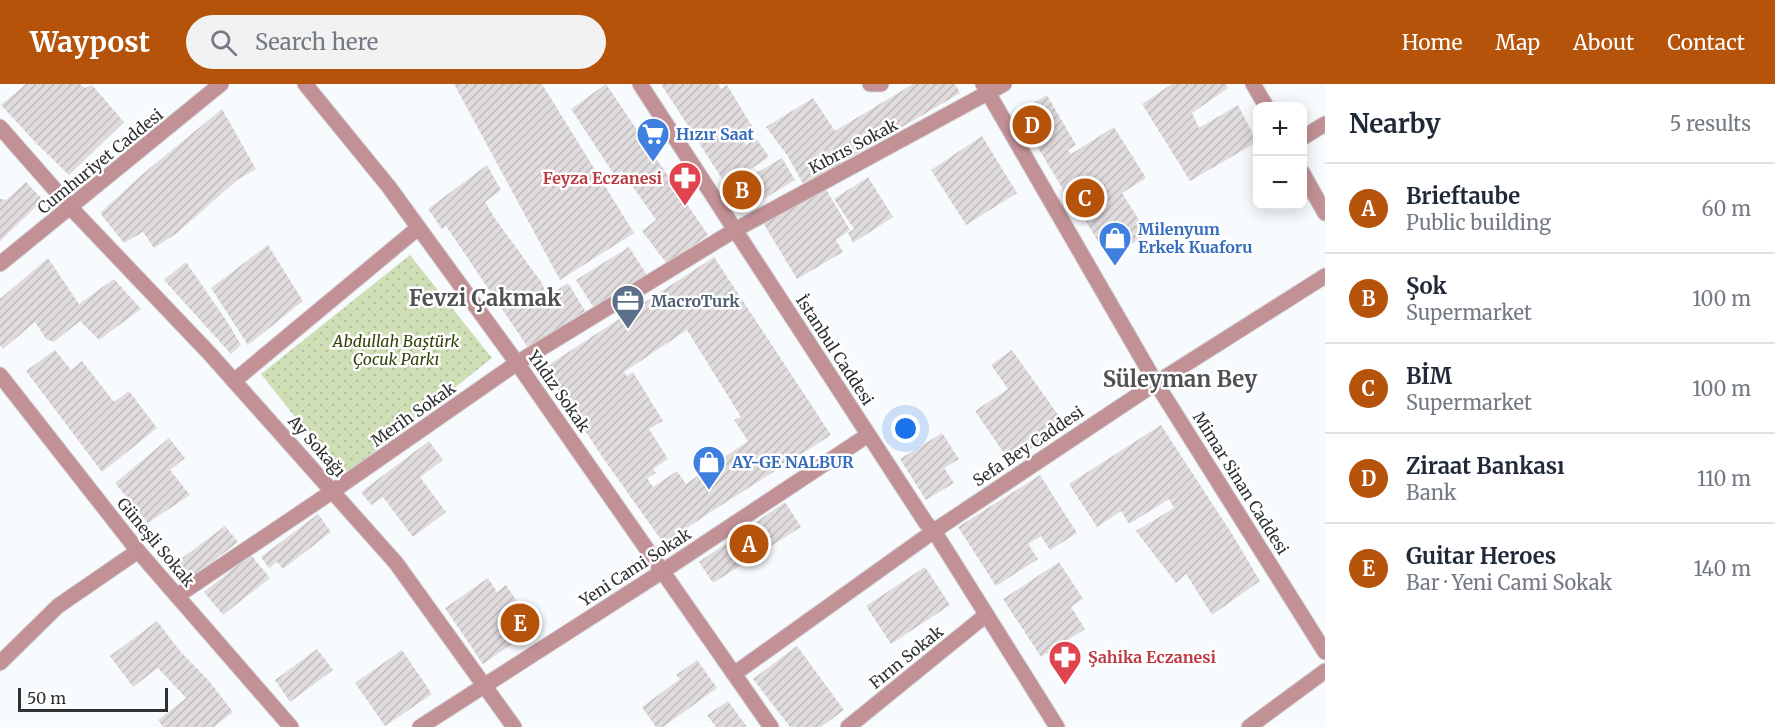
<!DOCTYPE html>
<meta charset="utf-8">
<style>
:root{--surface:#fff;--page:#f2f2f3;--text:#1f2937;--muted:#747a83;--line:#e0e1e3;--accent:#b45309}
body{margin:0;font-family:Merriweather,serif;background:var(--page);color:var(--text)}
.controls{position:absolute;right:18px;top:18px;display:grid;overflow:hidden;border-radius:12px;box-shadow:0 3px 15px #0003}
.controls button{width:54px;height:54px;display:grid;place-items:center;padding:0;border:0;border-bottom:2px solid var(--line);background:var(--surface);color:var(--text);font:30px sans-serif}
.scale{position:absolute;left:18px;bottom:15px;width:150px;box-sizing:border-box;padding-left:6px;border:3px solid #2e3031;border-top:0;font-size:16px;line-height:21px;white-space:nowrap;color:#2e3031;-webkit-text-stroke:4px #fff;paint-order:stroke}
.you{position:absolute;left:906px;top:345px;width:21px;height:21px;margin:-15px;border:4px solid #fff;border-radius:50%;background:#1a73e8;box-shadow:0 0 0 9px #1a73e833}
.badge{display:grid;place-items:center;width:39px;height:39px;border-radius:50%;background:var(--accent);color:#fff;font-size:20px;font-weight:700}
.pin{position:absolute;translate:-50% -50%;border:3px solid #fff;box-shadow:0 2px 6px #0006}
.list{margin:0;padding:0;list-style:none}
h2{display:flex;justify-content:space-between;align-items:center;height:78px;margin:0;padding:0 24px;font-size:26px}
h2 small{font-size:20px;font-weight:400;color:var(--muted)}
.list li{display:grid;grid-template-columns:39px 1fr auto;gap:18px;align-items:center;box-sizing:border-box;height:90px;padding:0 24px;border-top:2px solid var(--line)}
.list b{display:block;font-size:22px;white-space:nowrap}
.list p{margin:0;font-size:20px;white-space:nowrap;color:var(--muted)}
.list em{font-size:20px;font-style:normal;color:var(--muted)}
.icon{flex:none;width:33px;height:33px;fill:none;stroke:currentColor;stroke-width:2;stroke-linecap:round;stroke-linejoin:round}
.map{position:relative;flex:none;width:1325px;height:643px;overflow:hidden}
header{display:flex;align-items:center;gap:36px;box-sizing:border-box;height:84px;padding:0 30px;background:var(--accent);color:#fff}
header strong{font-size:28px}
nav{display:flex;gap:33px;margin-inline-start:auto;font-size:21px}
.search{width:420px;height:54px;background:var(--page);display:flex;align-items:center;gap:15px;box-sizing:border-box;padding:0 21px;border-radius:33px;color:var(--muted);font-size:22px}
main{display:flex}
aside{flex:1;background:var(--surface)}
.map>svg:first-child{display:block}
.park{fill:url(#park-dots)}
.building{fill:url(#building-hatch);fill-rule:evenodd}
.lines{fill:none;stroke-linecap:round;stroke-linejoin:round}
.minor-casing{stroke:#d4d6d9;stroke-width:17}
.minor{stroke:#c29196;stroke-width:15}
.labels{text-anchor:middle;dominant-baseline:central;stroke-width:5;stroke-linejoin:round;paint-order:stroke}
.shop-label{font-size:16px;font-weight:bold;fill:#366cbe;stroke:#fff;text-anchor:start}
.street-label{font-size:16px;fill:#2e3031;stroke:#fff}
.health-label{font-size:16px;font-weight:bold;fill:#be3a42;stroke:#fff;text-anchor:end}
.service-label{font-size:16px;font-weight:bold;fill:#4e5e75;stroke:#fff;text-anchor:start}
.park-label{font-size:16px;font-style:italic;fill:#324205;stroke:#fff}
.district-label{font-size:22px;font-weight:bold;fill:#4f5154;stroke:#fff}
</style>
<header>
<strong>Waypost</strong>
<div class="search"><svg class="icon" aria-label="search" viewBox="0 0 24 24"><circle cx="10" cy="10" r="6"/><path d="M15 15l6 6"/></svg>Search here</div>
<nav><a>Home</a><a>Map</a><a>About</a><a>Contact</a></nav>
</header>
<main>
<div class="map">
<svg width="1325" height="643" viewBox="0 0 1325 643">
<defs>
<pattern id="park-dots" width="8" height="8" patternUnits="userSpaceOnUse" patternTransform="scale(1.5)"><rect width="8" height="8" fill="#cfdfb5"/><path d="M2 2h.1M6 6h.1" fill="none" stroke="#b2c09c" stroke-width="1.8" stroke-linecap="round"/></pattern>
<pattern id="building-hatch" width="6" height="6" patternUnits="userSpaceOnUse" patternTransform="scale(1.5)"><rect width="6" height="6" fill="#e0dbdc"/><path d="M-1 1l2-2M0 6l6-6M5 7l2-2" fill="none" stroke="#c0bcbd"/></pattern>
</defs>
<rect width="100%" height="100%" fill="#f8fbfe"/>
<path class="park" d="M410,171L492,274L343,393L261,290Z"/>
<g class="building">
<path d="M26,0H80L85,4L92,1L124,38L69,91L36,59L1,21Z"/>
<path d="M454,0H542L634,149L560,196Z"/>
<path d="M606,0L708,151L667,180L642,147L656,136L622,87L615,92L571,25Z"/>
<path d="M661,0H718L721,5L727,1L753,44L741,52L746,61L756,54L769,73L726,101Z"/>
<path d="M913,0H955L960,9L851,73L805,103L787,71L766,43L813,14L835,47Z"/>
<path d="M1172,0H1226L1228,4L1192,29L1199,44L1238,21L1257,58L1190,97L1142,20Z"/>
<path d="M1047,11L1076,61L1068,66L1071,70L1114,43L1146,94L1122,109L1148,150L1108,174L1084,134L1081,135L1017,29Z"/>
<path d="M222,25L256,85L237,96L177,149L154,164L143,148L124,159L100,129L144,89Z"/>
<path d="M982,52L1017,109L966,141L931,86Z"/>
<path d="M782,74L795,96L743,127L729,105Z"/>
<path d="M487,81L501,106L485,118L496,136L542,199L547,213L568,199L585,227L529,265L446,142L442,145L428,125Z"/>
<path d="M868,93L893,133L853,159L848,149L854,145L834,115Z"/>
<path d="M26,98L43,116L0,157V115L6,116Z"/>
<path d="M823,100L850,146L836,156L843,168L797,195L762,137Z"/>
<path d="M268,161L303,217L248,261L211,204Z"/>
<path d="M629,163L647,191L594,224L576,196Z"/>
<path d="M714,173L831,351L706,431L664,460L603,374L544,284ZM687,246L741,333L734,336L748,357L686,400L677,387L653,403L647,394L656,389L653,385L668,375L649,345L663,337L633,288L627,292L624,288Z"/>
<path d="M48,174L79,220L114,195L141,225L99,256L80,237L54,258L46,255L35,238L3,265L0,261V215Z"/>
<path d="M186,178L230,242L241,261L231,270L164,196Z"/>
<path d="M55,266L71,286L82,277L114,318L129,307L157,344L102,388L26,287Z"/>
<path d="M1012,266L1066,342L1010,378L975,327L1008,305L991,281Z"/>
<path d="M1161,341L1232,450L1260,497L1212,531L1186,490L1176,499L1136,447L1174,424L1169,415L1129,440L1121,427L1097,443L1069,400Z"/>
<path d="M942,349L959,375L944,384L954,399L926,416L900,375Z"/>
<path d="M169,354L185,374L170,386L190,411L148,439L115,399Z"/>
<path d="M429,357L443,376L420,393L446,428L413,453L383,413L371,421L361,408Z"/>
<path d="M1040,391L1077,449L1050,466L1041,452L1028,460L1038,475L996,502L958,443Z"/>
<path d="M785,418L801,443L713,499L699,478Z"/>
<path d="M318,430L331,448L283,485L277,478L269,484L261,473Z"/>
<path d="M225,442L238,458L190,495L177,478Z"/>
<path d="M251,471L270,494L223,531L204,508Z"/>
<path d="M1059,478L1083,515L1071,523L1085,545L1041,573L1003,515Z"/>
<path d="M925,483L950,521L891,560L866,522Z"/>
<path d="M488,494L497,508L506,501L535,544L483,580L445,524Z"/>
<path d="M157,537L180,567L209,597L233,628L214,643H163L158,636L186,614L158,584L133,603L110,572Z"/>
<path d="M797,562L844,626L821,643H790L753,595Z"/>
<path d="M317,565L333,586L290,618L275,596Z"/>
<path d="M402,566L432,610L385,642L355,599Z"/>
<path d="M697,576L717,604L663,643H656L642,623L680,595L676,591Z"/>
<path d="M728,617L747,643H716L707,631Z"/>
</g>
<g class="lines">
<g class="minor-casing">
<g id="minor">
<path d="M305,0L389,103L517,279L771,643"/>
<path d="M640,0L926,439L934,447L1057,643"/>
<path d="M870,0H881"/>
<path d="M983,0L1156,299L1325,568"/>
<path d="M1253,0L1266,22"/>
<path d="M0,43L71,124L210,270L396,479L514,643"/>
<path d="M1302,54L1325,40"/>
<path d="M1302,88L1325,129"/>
<path d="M0,180L221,0"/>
<path d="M0,291L138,467L291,643"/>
<path d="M234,297L418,144"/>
<path d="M177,512L333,407L517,279L735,146L1004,0"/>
<path d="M0,579L58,522L138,467"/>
<path d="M734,590L934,447L1156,299L1325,192"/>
<path d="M420,643L663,487L868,351"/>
<path d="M848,643L986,531"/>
<path d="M1249,643L1325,587"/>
</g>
</g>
<use href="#minor" class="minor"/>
</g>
<defs>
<g id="supermarket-pin" transform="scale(1.725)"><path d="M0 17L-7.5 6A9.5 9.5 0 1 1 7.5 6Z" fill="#3f7fe0" stroke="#fff"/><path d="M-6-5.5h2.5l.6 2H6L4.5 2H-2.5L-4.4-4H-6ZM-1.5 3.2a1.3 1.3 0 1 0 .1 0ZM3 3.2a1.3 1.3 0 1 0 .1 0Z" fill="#fff"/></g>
<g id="pharmacy-pin" transform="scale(1.725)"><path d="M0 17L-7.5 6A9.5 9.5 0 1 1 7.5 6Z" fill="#e0444e" stroke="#fff"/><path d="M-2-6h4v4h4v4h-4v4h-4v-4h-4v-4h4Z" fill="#fff"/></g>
<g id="shop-pin" transform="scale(1.725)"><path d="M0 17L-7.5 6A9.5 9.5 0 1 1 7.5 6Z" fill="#3f7fe0" stroke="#fff"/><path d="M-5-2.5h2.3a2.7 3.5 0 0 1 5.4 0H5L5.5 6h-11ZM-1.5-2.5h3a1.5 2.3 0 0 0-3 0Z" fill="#fff"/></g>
<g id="office-pin" transform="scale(1.725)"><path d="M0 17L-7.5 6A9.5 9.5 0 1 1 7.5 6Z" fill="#5c6f8a" stroke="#fff"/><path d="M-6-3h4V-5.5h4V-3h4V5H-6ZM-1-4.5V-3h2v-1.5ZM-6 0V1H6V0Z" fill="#fff"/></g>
</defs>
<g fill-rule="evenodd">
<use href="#supermarket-pin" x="653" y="50"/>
<use href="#pharmacy-pin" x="685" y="94"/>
<use href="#shop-pin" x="1115" y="154"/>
<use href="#office-pin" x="628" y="217"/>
<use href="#shop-pin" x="709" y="378"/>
<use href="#pharmacy-pin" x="1065" y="573"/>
</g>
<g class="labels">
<g class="shop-label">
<text x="676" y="50">Hızır Saat</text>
<text x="1138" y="145">Milenyum<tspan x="1138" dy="18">Erkek Kuaforu</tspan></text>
<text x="732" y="378">AY-GE NALBUR</text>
</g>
<g class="street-label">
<text transform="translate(853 62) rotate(-28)">Kıbrıs Sokak</text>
<text transform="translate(100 77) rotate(-39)">Cumhuriyet Caddesi</text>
<text transform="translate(835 266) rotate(57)">İstanbul Caddesi</text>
<text transform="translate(559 307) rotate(55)">Yıldız Sokak</text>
<text transform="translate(413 330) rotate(-35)">Merih Sokak</text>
<text transform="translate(317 362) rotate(48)">Ay Sokağı</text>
<text transform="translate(1028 362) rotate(-34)">Sefa Bey Caddesi</text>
<text transform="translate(1241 399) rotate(58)">Mimar Sinan Caddesi</text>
<text transform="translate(156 458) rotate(50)">Güneşli Sokak</text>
<text transform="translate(635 483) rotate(-33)">Yeni Cami Sokak</text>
<text transform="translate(906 573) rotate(-39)">Fırın Sokak</text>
</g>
<g class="health-label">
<text x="662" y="94">Feyza Eczanesi</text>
<text x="1088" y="573" text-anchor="start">Şahika Eczanesi</text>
</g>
<g class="service-label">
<text x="651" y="217">MacroTurk</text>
</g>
<g class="park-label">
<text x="396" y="257">Abdullah Baştürk<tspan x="396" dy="18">Çocuk Parkı</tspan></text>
</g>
<g class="district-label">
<text x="485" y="214">Fevzi Çakmak</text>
<text x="1180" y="295">Süleyman Bey</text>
</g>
</g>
</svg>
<div class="controls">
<button>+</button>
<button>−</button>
</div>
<div class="scale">50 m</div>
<div class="you"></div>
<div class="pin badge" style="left:749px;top:460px">A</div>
<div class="pin badge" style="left:742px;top:106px">B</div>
<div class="pin badge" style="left:1085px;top:114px">C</div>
<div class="pin badge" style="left:1032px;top:41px">D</div>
<div class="pin badge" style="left:520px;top:539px">E</div>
</div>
<aside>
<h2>Nearby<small>5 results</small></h2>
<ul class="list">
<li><span class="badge">A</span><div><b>Brieftaube</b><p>Public building</p></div><em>60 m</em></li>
<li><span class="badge">B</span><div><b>Şok</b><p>Supermarket</p></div><em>100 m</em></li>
<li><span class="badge">C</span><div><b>BİM</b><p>Supermarket</p></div><em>100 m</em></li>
<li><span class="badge">D</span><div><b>Ziraat Bankası</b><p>Bank</p></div><em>110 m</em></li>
<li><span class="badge">E</span><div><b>Guitar Heroes</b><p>Bar · Yeni Cami Sokak</p></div><em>140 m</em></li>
</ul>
</aside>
</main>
